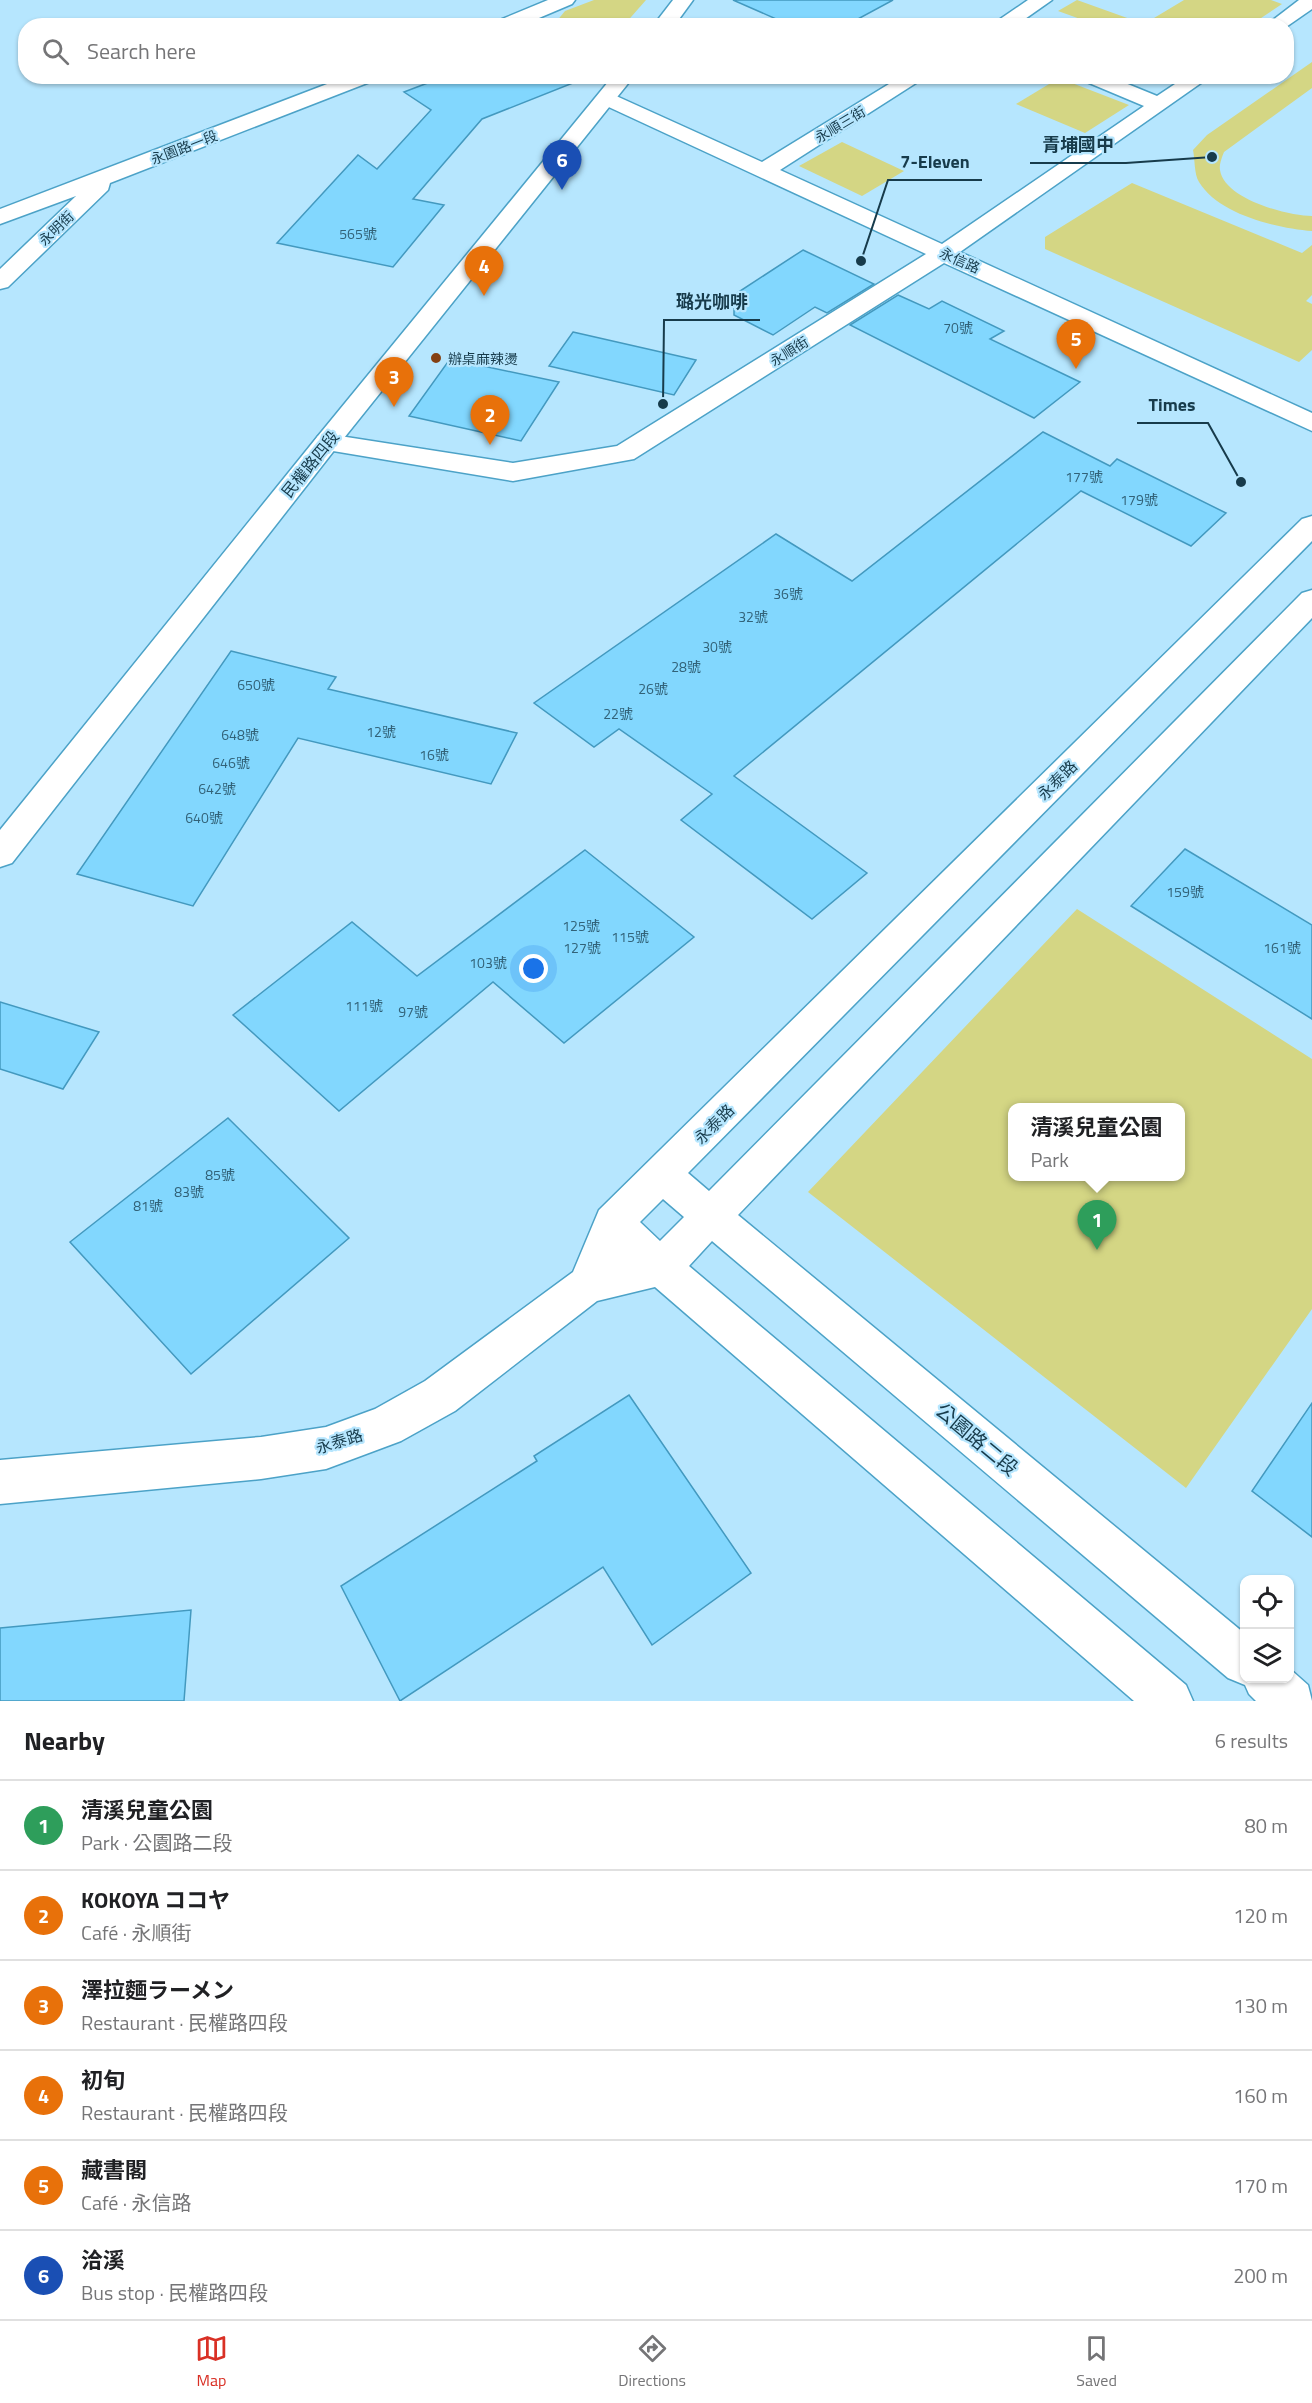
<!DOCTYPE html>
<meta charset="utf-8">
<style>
:root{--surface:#fff;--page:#f6f6f6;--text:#202124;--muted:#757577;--line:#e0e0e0;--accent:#d93025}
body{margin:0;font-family:"Titillium Web","Noto Sans TC","Noto Sans JP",sans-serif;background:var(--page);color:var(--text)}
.controls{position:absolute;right:18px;bottom:18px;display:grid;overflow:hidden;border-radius:12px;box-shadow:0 2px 4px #0004}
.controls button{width:54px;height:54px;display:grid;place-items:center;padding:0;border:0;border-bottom:2px solid var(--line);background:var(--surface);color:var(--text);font:30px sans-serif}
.you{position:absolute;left:534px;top:969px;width:21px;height:21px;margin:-15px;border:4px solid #fff;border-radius:50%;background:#1a73e8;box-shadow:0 0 0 9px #1a73e833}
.badge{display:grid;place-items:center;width:39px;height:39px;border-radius:50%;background:var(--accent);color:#fff;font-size:20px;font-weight:700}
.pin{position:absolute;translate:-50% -50px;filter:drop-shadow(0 2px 3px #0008)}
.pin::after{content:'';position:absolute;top:32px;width:21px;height:18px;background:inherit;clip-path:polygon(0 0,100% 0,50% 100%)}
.popup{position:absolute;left:1008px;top:1103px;width:177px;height:78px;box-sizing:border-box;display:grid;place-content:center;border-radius:12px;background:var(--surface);filter:drop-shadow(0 2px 4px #0005);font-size:20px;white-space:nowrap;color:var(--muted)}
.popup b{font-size:22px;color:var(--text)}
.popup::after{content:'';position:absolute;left:50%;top:100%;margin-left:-12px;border:12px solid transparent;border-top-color:var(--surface)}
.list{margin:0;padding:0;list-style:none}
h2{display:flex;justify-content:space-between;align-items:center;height:78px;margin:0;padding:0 24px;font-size:26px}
h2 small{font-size:20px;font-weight:400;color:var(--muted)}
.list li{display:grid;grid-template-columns:39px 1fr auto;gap:18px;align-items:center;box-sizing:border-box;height:90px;padding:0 24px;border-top:2px solid var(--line)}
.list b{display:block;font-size:22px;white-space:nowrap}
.list p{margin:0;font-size:20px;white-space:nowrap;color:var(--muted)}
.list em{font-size:20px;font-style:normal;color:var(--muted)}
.icon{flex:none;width:33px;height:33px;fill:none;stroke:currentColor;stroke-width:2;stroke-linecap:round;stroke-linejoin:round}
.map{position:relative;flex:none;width:1312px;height:1701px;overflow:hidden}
.search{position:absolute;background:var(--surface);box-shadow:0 2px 4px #0004;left:18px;right:18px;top:18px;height:66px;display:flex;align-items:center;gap:15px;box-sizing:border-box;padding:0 21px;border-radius:24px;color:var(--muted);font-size:22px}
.sheet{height:618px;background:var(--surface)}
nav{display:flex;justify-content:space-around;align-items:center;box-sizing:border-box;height:84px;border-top:2px solid var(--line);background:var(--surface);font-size:16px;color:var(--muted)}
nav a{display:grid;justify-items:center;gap:3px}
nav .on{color:var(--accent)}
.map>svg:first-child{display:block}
.green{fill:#d4d684;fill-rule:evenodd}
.building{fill:#82d7fe;stroke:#4399bf;stroke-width:1.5}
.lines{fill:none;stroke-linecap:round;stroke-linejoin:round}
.minor-casing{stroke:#4ca2c7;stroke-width:3}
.tertiary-casing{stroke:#4ca2c7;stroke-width:3}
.minor{fill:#fff;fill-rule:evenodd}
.tertiary{fill:#fff;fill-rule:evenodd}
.poi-dot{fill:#844013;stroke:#b6e6fe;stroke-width:2}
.labels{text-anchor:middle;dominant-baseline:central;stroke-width:4.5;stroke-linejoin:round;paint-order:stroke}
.far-street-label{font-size:14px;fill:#173b4b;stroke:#b6e6fe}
.number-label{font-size:14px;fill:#326278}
.far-poi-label{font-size:14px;fill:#173b4b;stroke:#b6e6fe;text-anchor:start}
.street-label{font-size:16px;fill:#173b4b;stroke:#b6e6fe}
.near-street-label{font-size:20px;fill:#173b4b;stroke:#b6e6fe}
.leader{fill:none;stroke:#173b4b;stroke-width:2}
.callout-dot{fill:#173b4b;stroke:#b6e6fe;stroke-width:2}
.callout-label{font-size:18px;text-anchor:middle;font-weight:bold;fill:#173b4b;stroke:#b6e6fe;stroke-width:4.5;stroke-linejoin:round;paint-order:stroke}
</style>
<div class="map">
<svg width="1312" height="1701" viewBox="0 0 1312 1701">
<rect width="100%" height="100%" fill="#b6e6fe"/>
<g class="green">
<path d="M594,0H646L624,25L556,22L565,11Z"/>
<path d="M1077,0L1144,24L1184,0H1271L1282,4L1249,26L1097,25L1058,11Z"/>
<path d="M1312,62V88L1224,152C1222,157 1219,165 1220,170C1224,199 1288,216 1312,216V231C1277,228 1219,215 1199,182C1194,174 1195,159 1193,150L1207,135Z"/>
<path d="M1059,78L1129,105L1085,133L1016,104Z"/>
<path d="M842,142L904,171L862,196L799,166Z"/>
<path d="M1132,183L1302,253L1312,245V295L1306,301L1312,304V350L1299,362L1045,249V237Z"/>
<path d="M1077,909L1312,1059V1309L1186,1488L808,1192ZM1013,1108H1181V1176H1013Z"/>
</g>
<g class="building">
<path d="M733,0H893L845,26H792Z"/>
<path d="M446,76H583V79L482,119L413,199L444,205L393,267L277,243L358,155L377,169L431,110L404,92Z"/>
<path d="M803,250L874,284L827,313L815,307L773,335L734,315V295Z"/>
<path d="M898,295L929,309L942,301L1004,331L990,339L1080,382L1034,418L850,325Z"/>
<path d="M573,332L696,360L674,395L549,366Z"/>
<path d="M450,359L559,382L521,441L409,416Z"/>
<path d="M1043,432L1110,466L1117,459L1226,513L1191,546L1081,491L734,776L867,873L812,919L681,820L712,794L619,729L594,747L534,703L776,534L852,581Z"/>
<path d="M231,651L336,677L328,689L517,733L491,784L298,738L193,906L77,874Z"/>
<path d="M1185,849L1312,925V1019L1131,906Z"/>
<path d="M585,850L694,937L564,1043L493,982L339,1111L233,1015L352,922L417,976Z"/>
<path d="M0,1002L99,1032L63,1089L0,1069Z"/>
<path d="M228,1118L349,1238L191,1374L70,1242Z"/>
<path d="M629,1395L751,1573L652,1645L603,1567L400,1701L341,1586L537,1461L534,1456Z"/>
<path d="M1312,1403V1537L1252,1491Z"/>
<path d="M191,1610L184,1701H0V1628Z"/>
</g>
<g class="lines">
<g class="minor-casing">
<g id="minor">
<path d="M548,0H575L572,4L520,26H492L495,22Z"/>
<path d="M1028,0H1052L1015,26H990Z"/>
<path d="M1299,0H1312V9L1286,27L1265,26Z"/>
<path d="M348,76H378L375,80L110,183L108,190L8,287L0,289V269L76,196L0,224V209Z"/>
<path d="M902,76H927L780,170L942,244L1144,106L1082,80L1079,76H1108L1157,96L1187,76H1211L960,252L1312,413V431L944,263L634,459L513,481L327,450L318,448L314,442L318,436L327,434L513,463L617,446L926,254L600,103L597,99L600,95H614L762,162Z"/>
<path d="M1312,516V541L688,1173L709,1191L1302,593L1312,590V618L738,1215L1244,1633V1678H1290V1669L1308,1685L1312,1701H1256L1249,1694L1245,1685L1228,1678L712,1241L689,1266L1186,1685L1193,1701H1134L655,1287L597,1301L455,1411L401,1441L326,1469L261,1479L0,1504V1460L261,1437L326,1427L375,1409L425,1381L573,1272L599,1210L1302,519ZM663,1199L684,1217L660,1241L640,1222Z"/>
</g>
</g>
<g class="tertiary-casing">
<g id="tertiary">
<path d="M673,0H693L674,26H653Z"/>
<path d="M613,76H634L336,448L12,863L0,867V830L318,436Z"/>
</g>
</g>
<use href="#minor" class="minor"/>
<use href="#tertiary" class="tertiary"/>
</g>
<circle class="poi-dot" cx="436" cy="358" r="6"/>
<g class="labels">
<g class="far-street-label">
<text transform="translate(840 124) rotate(-31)">永順三街</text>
<text transform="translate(184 147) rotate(-21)">永園路一段</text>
<text transform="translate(56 228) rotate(-44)">永明街</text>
<text transform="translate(960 260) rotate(24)">永信路</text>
<text transform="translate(789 351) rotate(-32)">永順街</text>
</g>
<g class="number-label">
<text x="358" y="233">565號</text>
<text x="958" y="327">70號</text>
<text x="1084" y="476">177號</text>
<text x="1139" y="499">179號</text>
<text x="788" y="593">36號</text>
<text x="753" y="616">32號</text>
<text x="717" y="646">30號</text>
<text x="686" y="666">28號</text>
<text x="256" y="684">650號</text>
<text x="653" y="688">26號</text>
<text x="618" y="713">22號</text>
<text x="381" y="731">12號</text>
<text x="240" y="734">648號</text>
<text x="434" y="754">16號</text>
<text x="231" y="762">646號</text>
<text x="217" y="788">642號</text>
<text x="204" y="817">640號</text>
<text x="1185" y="891">159號</text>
<text x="581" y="925">125號</text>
<text x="630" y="936">115號</text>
<text x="582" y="947">127號</text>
<text x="1282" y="947">161號</text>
<text x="488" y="962">103號</text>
<text x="364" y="1005">111號</text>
<text x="413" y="1011">97號</text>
<text x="220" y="1174">85號</text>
<text x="189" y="1191">83號</text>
<text x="148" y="1205">81號</text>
</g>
<g class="far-poi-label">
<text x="448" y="358">辦桌麻辣燙</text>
</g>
<g class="street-label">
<text transform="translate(310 464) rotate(-51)">民權路四段</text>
<text transform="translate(1057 780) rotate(-45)">永泰路</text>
<text transform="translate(714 1124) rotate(-45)">永泰路</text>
<text transform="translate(339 1441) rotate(-17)">永泰路</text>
</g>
<g class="near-street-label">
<text transform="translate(977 1439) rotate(40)">公園路二段</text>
</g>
</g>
<path class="leader" d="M1212 157L1126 163H1030M861 261L888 180H982M663 404L664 320H760M1241 482L1208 423H1137"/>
<g class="callout-dot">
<circle cx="1212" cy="157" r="6"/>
<circle cx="861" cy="261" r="6"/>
<circle cx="663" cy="404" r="6"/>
<circle cx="1241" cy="482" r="6"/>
</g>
<g class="callout-label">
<text x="1078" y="151">青埔國中</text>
<text x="935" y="168">7-Eleven</text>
<text x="712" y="308">璐光咖啡</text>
<text x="1172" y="411">Times</text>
</g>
</svg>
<div class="controls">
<button><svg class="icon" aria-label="locate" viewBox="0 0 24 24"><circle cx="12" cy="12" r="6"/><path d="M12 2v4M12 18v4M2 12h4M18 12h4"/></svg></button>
<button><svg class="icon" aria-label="layers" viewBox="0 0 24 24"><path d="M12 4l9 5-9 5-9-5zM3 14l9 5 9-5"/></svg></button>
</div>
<div class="you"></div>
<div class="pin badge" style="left:1097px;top:1250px;background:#2e9e5b">1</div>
<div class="popup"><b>清溪兒童公園</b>Park</div>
<div class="pin badge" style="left:490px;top:445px;background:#e8710a">2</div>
<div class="pin badge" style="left:394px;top:407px;background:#e8710a">3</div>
<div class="pin badge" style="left:484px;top:296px;background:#e8710a">4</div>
<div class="pin badge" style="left:1076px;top:369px;background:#e8710a">5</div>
<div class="pin badge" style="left:562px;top:190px;background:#1a4fb4">6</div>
<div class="search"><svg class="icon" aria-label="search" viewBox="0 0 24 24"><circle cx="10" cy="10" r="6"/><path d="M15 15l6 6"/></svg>Search here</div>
</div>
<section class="sheet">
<h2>Nearby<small>6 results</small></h2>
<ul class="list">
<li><span class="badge" style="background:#2e9e5b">1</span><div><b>清溪兒童公園</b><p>Park · 公園路二段</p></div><em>80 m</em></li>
<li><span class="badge" style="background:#e8710a">2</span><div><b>KOKOYA ココヤ</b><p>Café · 永順街</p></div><em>120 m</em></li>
<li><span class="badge" style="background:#e8710a">3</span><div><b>澤拉麵ラーメン</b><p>Restaurant · 民權路四段</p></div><em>130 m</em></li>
<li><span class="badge" style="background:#e8710a">4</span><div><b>初旬</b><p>Restaurant · 民權路四段</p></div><em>160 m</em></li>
<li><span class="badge" style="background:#e8710a">5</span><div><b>藏書閣</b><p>Café · 永信路</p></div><em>170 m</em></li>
<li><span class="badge" style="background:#1a4fb4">6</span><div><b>洽溪</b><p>Bus stop · 民權路四段</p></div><em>200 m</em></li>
</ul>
</section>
<nav>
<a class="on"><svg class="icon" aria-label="map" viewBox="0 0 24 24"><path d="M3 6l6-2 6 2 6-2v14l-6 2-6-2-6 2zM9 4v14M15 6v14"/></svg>Map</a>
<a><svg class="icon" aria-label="directions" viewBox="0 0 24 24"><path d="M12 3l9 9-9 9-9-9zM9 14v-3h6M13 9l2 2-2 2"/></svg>Directions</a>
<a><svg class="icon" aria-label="saved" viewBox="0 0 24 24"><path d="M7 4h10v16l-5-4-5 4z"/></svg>Saved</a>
</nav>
